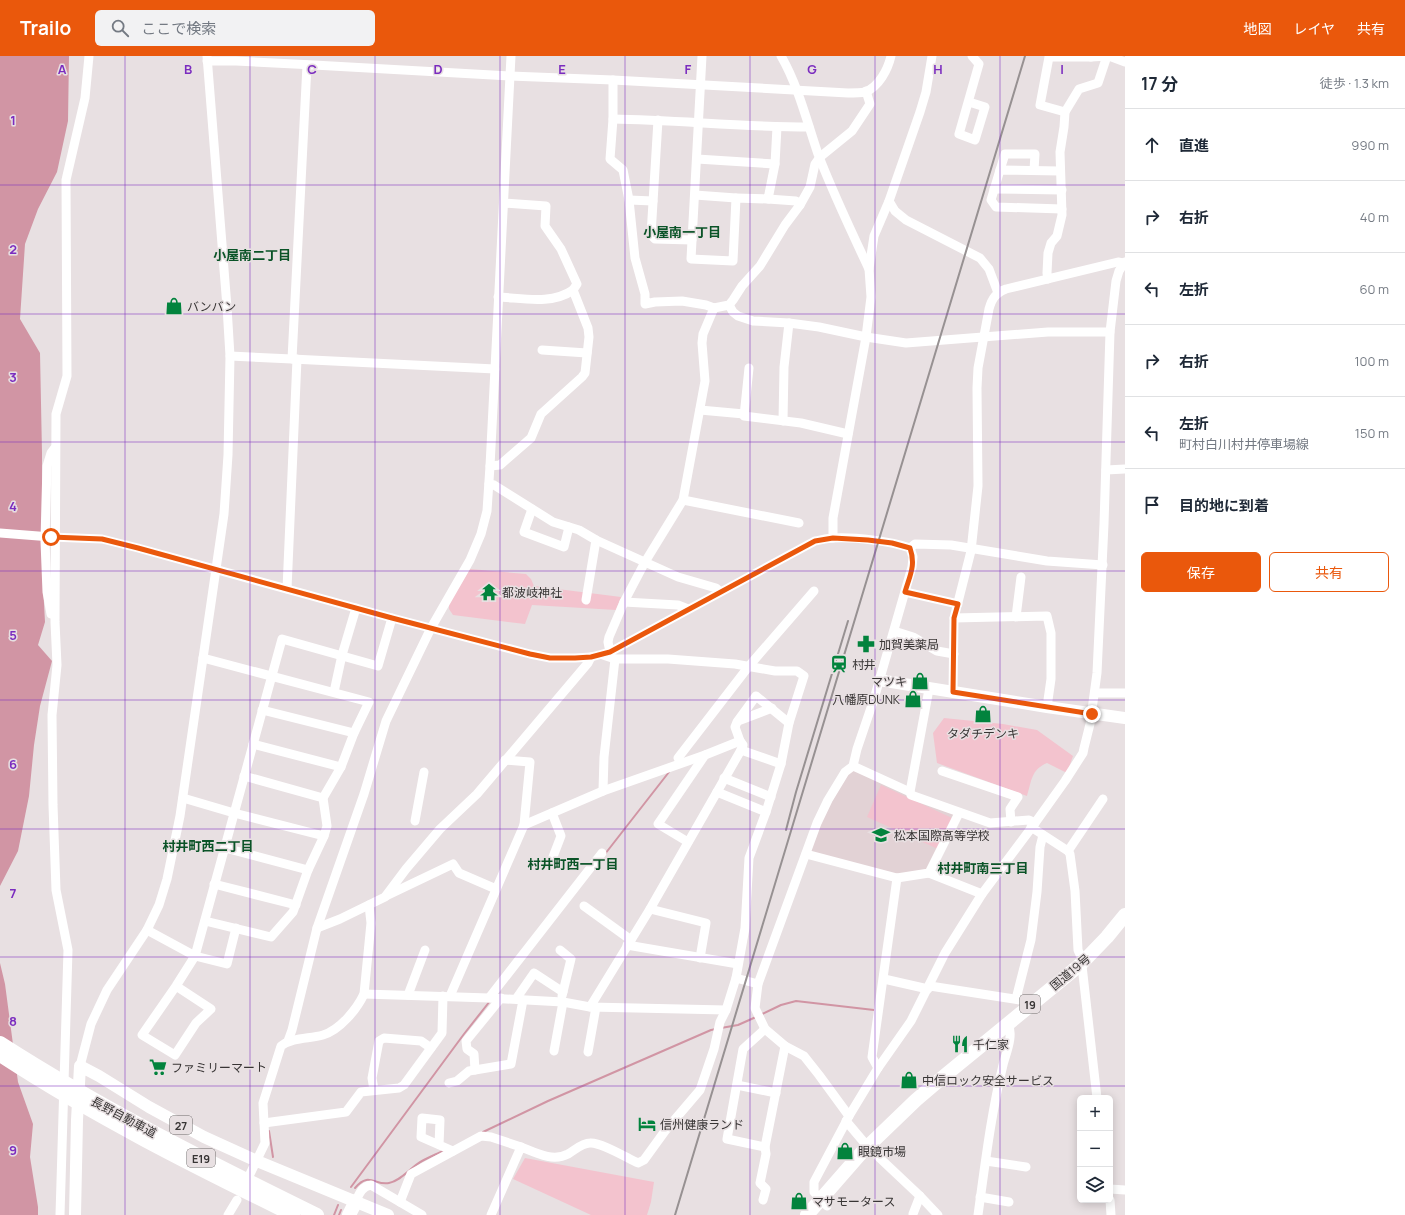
<!DOCTYPE html>
<html lang="ja">
<meta charset="utf-8">
<style>
:root{--surface:#fff;--page:#f2f2f3;--text:#1f2937;--muted:#747a83;--line:#e0e1e3;--accent:#ea580c}
body{margin:0;font-family:Manrope,"Noto Sans JP",sans-serif;background:var(--page);color:var(--text)}
.controls{position:absolute;right:12px;bottom:12px;display:grid;overflow:hidden;border-radius:6px;box-shadow:0 2px 10px #0003}
.controls button{width:36px;height:36px;display:grid;place-items:center;padding:0;border:0;border-bottom:1px solid var(--line);background:var(--surface);color:var(--text);font:20px sans-serif}
.stop{position:absolute;width:12px;height:12px;margin:-9px;border:3px solid #ea580c;border-radius:50%;background:#fff}
.stop.end{background:#ea580c;border-color:#fff;box-shadow:0 1px 4px #0008}
.list{margin:0;padding:0;list-style:none}
h2{display:flex;justify-content:space-between;align-items:center;height:52px;margin:0;padding:0 16px;font-size:17px}
h2 small{font-size:13px;font-weight:400;color:var(--muted)}
.list li{display:grid;grid-template-columns:26px 1fr auto;gap:12px;align-items:center;box-sizing:border-box;height:72px;padding:0 16px;border-top:1px solid var(--line)}
.list b{display:block;font-size:15px;white-space:nowrap}
.list p{margin:0;font-size:13px;white-space:nowrap;color:var(--muted)}
.list em{font-size:13px;font-style:normal;color:var(--muted)}
.actions{display:flex;gap:8px;padding:12px 16px}
.actions a{flex:1;padding:9px 0;border:1px solid var(--accent);border-radius:6px;text-align:center;font-size:14px;color:var(--accent)}
.actions .main{background:var(--accent);color:#fff}
.icon{flex:none;width:22px;height:22px;fill:none;stroke:currentColor;stroke-width:2;stroke-linecap:round;stroke-linejoin:round}
.map{position:relative;flex:none;width:1125px;height:1159px;overflow:hidden}
header{display:flex;align-items:center;gap:24px;box-sizing:border-box;height:56px;padding:0 20px;background:var(--accent);color:#fff}
header strong{font-size:19px}
nav{display:flex;gap:22px;margin-inline-start:auto;font-size:14px}
.search{width:280px;height:36px;background:var(--page);display:flex;align-items:center;gap:10px;box-sizing:border-box;padding:0 14px;border-radius:6px;color:var(--muted);font-size:15px}
main{display:flex}
aside{flex:1;background:var(--surface)}
.map>svg:first-child{display:block}
.built{fill:#e2d2d5}
.green{fill:#f3c3ce}
.water{fill:#d195a4}
.lines{fill:none;stroke-linecap:round;stroke-linejoin:round}
.stream{stroke:#d195a4;stroke-width:2}
.minor{stroke:#fff;stroke-width:9}
.major{stroke:#fff;stroke-width:12}
.highway{stroke:#fff;stroke-width:14}
.rail{stroke:#979192;stroke-width:2}
.route{stroke:#ea580c;stroke-width:5}
.grid{fill:none;stroke:#7b2cbf;stroke-width:1;stroke-opacity:0.55}
.labels{text-anchor:middle;dominant-baseline:central;stroke-width:3;stroke-linejoin:round;paint-order:stroke}
.shield{fill:#e8e0e2;stroke:#6d6869;stroke-width:1}
.shield-label{font-size:11px;font-weight:bold;fill:#383535}
.poi-label{font-size:12px;fill:#383535;stroke:#e8e0e2;text-anchor:start}
.street-label{font-size:12px;fill:#383535;stroke:#e8e0e2}
.neighbourhood-label{font-size:13px;font-weight:bold;fill:#0a5327;stroke:#e8e0e2}
.grid-label{font-size:13px;text-anchor:middle;font-weight:bold;fill:#7b2cbf;stroke:#e8e0e2;stroke-width:3;stroke-linejoin:round;paint-order:stroke}
</style>
<header>
<strong>Trailo</strong>
<div class="search"><svg class="icon" aria-label="search" viewBox="0 0 24 24"><circle cx="10" cy="10" r="6"/><path d="M15 15l6 6"/></svg>ここで検索</div>
<nav><a>地図</a><a>レイヤ</a><a>共有</a></nav>
</header>
<main>
<div class="map">
<svg width="1125" height="1159" viewBox="0 0 1125 1159">
<rect width="100%" height="100%" fill="#e8e0e2"/>
<path class="built" d="M854,713L956,759L928,817L903,821L812,798L811,794L821,764L847,720Z"/>
<g class="green">
<path d="M470,513L526,518L531,523L534,530L621,541L616,554L532,549L525,568L453,559L449,553V548Z"/>
<path d="M944,662L1003,668L1037,674L1073,700L1067,717L1047,707C1031,714 1032,724 1027,740L937,707L933,677Z"/>
<path d="M881,729L952,762L938,793L867,761Z"/>
<path d="M525,1102L654,1126L651,1146L647,1159H591L513,1123Z"/>
</g>
<g class="water">
<path d="M0,0H69L68,65L57,116L38,153L25,188L20,263L40,297L42,397V511L45,566L38,589L52,605L40,650L34,689L29,740L18,795L0,830Z"/>
<path d="M0,907L5,928L18,1026L33,1068L30,1101L38,1151V1159H0Z"/>
</g>
<g class="lines">
<g class="stream">
<path d="M605,798L669,716"/>
<path d="M760,959L781,949L796,945L874,954"/>
<path d="M721,972L738,969L756,961"/>
<path d="M269,1075L273,1101"/>
<path d="M483,1076L548,1045L711,974L716,973"/>
<path d="M351,1131L464,978L490,945"/>
<path d="M355,1132C369,1115 375,1130 389,1127C401,1125 411,1111 422,1105C429,1101 437,1098 445,1094"/>
<path d="M334,1159L338,1149"/>
<path d="M339,1159L341,1154"/>
</g>
<g class="minor">
<path d="M702,0L691,203L733,205L736,142L768,143L775,108L777,71"/>
<path d="M781,0C798,29 807,66 818,98C833,137 851,175 869,213"/>
<path d="M1091,0V1L1109,0L1125,6"/>
<path d="M207,5H236L314,9L510,20L613,24L848,37C854,37 860,37 865,36C879,31 888,13 891,0"/>
<path d="M307,9L292,303L495,313"/>
<path d="M613,24V63L610,103L623,114L629,144L635,202L645,238V248L655,246L682,245L706,249L714,252L729,249L733,244L742,230L760,210L785,169L800,149L810,131L815,108L820,101L852,75L870,48L866,35"/>
<path d="M969,46L985,51L975,84L959,78L979,8L972,0"/>
<path d="M1065,56L1040,49L1049,1H1091"/>
<path d="M613,63C678,64 743,71 809,71"/>
<path d="M658,64L651,179L655,183L692,184"/>
<path d="M697,103L775,108"/>
<path d="M1000,114L1005,98H1035L1034,114"/>
<path d="M1060,115L1000,114L991,144L996,151L1062,153"/>
<path d="M994,133L1062,134"/>
<path d="M695,139L736,142"/>
<path d="M768,143L796,145L800,149"/>
<path d="M629,144L653,145"/>
<path d="M889,145L895,155L906,164L980,202L989,213L998,237"/>
<path d="M1048,223L1047,217L1048,197L1051,187L1057,180L1062,159L1060,96L1064,71L1065,56L1079,33L1098,27L1107,0"/>
<path d="M498,241C522,242 552,249 573,234"/>
<path d="M729,249L733,256L738,260L753,265L789,267L819,271L866,281L906,287L1048,276H1110"/>
<path d="M542,294L587,297"/>
<path d="M230,300L292,303"/>
<path d="M749,312L744,360L801,367L848,378"/>
<path d="M700,354L744,358"/>
<path d="M783,365L784,311L789,267"/>
<path d="M490,410L500,409L531,382L541,358L582,321L585,317L589,281L588,272L573,234L577,228L561,193L545,170L546,150L504,147"/>
<path d="M1106,414L1125,413"/>
<path d="M489,428L494,429L553,466L579,474L596,484L678,521L716,532L720,536"/>
<path d="M683,444L799,467"/>
<path d="M532,453L524,476L564,491L569,471"/>
<path d="M0,477L51,481L102,483L138,492L392,562L530,598L550,602H575L591,601L610,596L815,485C821,484 828,482 834,482C855,481 890,485 910,492L913,501L912,511L874,643L857,693L853,710L845,716L828,744L817,767L758,928L755,952L765,973L785,990L804,1000L819,1019L849,1060"/>
<path d="M833,482V462L866,281L871,241L869,213L874,180L889,145L920,56L926,36L932,0"/>
<path d="M910,492L915,488L951,489L1047,505L1103,509"/>
<path d="M287,533L297,303"/>
<path d="M905,536L958,548"/>
<path d="M586,544L596,484"/>
<path d="M624,546L678,549L688,553"/>
<path d="M51,558L47,536L45,485L46,445L47,410L51,397L54,393"/>
<path d="M1016,561L1021,521"/>
<path d="M954,562L1047,560L1051,577V623L1047,651"/>
<path d="M894,575L913,581L937,595L954,598"/>
<path d="M610,596L608,586L609,581L624,546L645,506L683,444L705,325L702,287L703,278L714,252"/>
<path d="M203,602L369,646L354,677L341,711L323,742L327,770L324,780L308,814L293,856L271,881L205,865"/>
<path d="M334,636L342,599L356,552"/>
<path d="M953,637L954,562L971,495L978,430L977,332L978,312L989,253C992,242 996,237 1006,233L1118,206L1123,207"/>
<path d="M1095,637H1125"/>
<path d="M262,654L354,677"/>
<path d="M738,665L772,652"/>
<path d="M253,688L341,711"/>
<path d="M741,694L781,708"/>
<path d="M678,702L749,610L814,535"/>
<path d="M853,710L910,736L911,739L990,767L1029,764L1035,767"/>
<path d="M942,715L1018,741L1010,753L1011,766"/>
<path d="M244,720L323,742"/>
<path d="M724,722L771,741"/>
<path d="M603,735L604,701L615,603"/>
<path d="M717,736L766,756"/>
<path d="M910,736L929,633"/>
<path d="M183,742L234,757L324,780"/>
<path d="M415,765L424,716"/>
<path d="M524,769L603,735L705,699L740,685"/>
<path d="M1031,771L1068,795L1070,798L1075,835L1078,894L1081,901L1097,1042"/>
<path d="M688,786L658,768L705,699"/>
<path d="M225,792L308,814"/>
<path d="M1068,795L1103,743"/>
<path d="M806,798L897,822L929,817L959,757"/>
<path d="M551,806L561,780L552,757"/>
<path d="M929,817L982,838"/>
<path d="M214,828L296,849"/>
<path d="M386,840L453,808L459,817L496,833"/>
<path d="M584,850L631,884"/>
<path d="M650,853L706,867L700,902"/>
<path d="M317,872L340,863L385,841L406,813L440,773L477,738L588,607L591,601"/>
<path d="M147,874L195,900L227,908L236,872"/>
<path d="M627,889L738,908"/>
<path d="M560,894L571,903L562,940"/>
<path d="M736,922L758,928"/>
<path d="M884,923L928,933"/>
<path d="M176,930L211,953L196,967L175,999L142,979L176,930L195,900L282,583L378,610L392,562"/>
<path d="M930,930L1033,946"/>
<path d="M364,938L489,942L563,946L590,951L726,954"/>
<path d="M408,939L425,894"/>
<path d="M450,940L524,769L530,706L505,704"/>
<path d="M489,942L602,797"/>
<path d="M516,943L534,917L563,936"/>
<path d="M1016,943L1031,884L1037,836L1040,791L1043,779"/>
<path d="M590,951L650,853L741,694L743,689L740,685L735,671L737,666L756,640L789,667"/>
<path d="M765,973L743,993L727,1083L765,1091"/>
<path d="M288,985L292,974L317,872L364,738L386,665L431,572L470,504L481,478L487,455L490,410L511,0"/>
<path d="M554,995L563,946"/>
<path d="M588,996L596,951"/>
<path d="M80,1010L91,968L107,934L147,874L159,849L167,823L180,760L224,458L228,399L230,300L227,251L207,0"/>
<path d="M878,1012L872,1001L897,822"/>
<path d="M475,1014L474,998L467,993L466,985L501,942"/>
<path d="M449,1027L457,1025L469,1015L511,1008L523,944"/>
<path d="M737,1029L776,1037"/>
<path d="M374,1034L372,1022L379,985L384,982L421,985L431,992"/>
<path d="M846,1065L868,1091L920,1140L938,1159"/>
<path d="M264,1067L346,1056L361,1036L399,1032L404,1029L442,977L443,940"/>
<path d="M439,1089L440,1064L422,1062L421,1081L453,1095"/>
<path d="M986,1105L1026,1111"/>
<path d="M250,1118L265,1087L263,1047L281,990C293,981 309,983 323,979C340,974 357,953 364,938L371,867L369,849"/>
<path d="M1110,1133L1125,1134"/>
<path d="M980,1141L1009,1146"/>
<path d="M763,1144L766,1133L760,1127L766,1098L765,1091L785,990"/>
<path d="M1110,1144L1111,1159"/>
<path d="M356,1145C359,1138 362,1130 371,1129L422,1159"/>
<path d="M400,1146L411,1118L481,1080L491,1081L521,1091"/>
<path d="M827,1150L814,1136V1126L849,1060L878,1012L911,965L945,897L982,838L1035,767L1065,725L1083,697L1084,692L1090,668L1097,617L1104,468L1110,276L1116,225L1119,215L1125,206"/>
<path d="M913,1158L920,1140"/>
<path d="M60,1159L68,894L56,834L53,749L52,659L57,609L55,566L56,358L67,320L66,124L85,42L89,0"/>
<path d="M228,1159L237,1144"/>
<path d="M491,1159L521,1091C536,1097 553,1106 568,1098C575,1094 582,1087 590,1087C601,1086 627,1102 638,1107L644,1104L665,1075L700,1034L714,993L720,966L726,954L736,922L745,872L749,802L766,756L781,708L789,667L804,620L797,615H775L735,608L668,603H615L603,599"/>
<path d="M978,1159C985,1109 991,1058 1003,1009C1006,997 1014,979 1008,968"/>
</g>
<g class="major">
<path d="M879,624L1047,651L1125,662"/>
<path d="M75,1159L77,1064L80,1010L99,1020L149,1051L204,1081L257,1105L388,1159"/>
</g>
<g class="highway">
<path d="M0,987C101,1052 209,1106 317,1159"/>
<path d="M0,999C93,1060 193,1110 293,1159"/>
<path d="M349,1159L356,1145"/>
<path d="M807,1159L863,1095L916,1044L943,1021L1081,908L1107,881L1125,859"/>
</g>
<g class="rail">
<path d="M786,774L796,736L848,565"/>
<path d="M675,1159L1025,0"/>
</g>
</g>
<g class="lines">
<path class="route" d="M51,481L102,483L138,492L392,562L530,598L550,602H575L591,601L610,596L815,485L833,482L868,484L892,487L910,492C916,509 910,519 905,536L958,548L954,562L953,636L1092,658"/>
</g>
<path class="grid" d="M125,0V1159M250,0V1159M375,0V1159M500,0V1159M625,0V1159M750,0V1159M875,0V1159M1000,0V1159M0,129H1125M0,258H1125M0,386H1125M0,515H1125M0,644H1125M0,773H1125M0,901H1125M0,1030H1125"/>
<defs>
<g id="shop-bare" transform="scale(1.38)"><path d="M-5-2.5h2.3a2.7 3.5 0 0 1 5.4 0H5L5.5 6h-11ZM-1.5-2.5h3a1.5 2.3 0 0 0-3 0Z" fill="#02833d" stroke="#e8e0e2" stroke-width="2.5" paint-order="stroke"/></g>
<g id="temple-bare" transform="scale(1.38)"><path d="M0-6L5-2H3V0L6.5 2.5H4V6H1.5V3h-3V6H-4V2.5H-6.5L-3 0V-2H-5Z" fill="#02833d" stroke="#e8e0e2" stroke-width="2.5" paint-order="stroke"/></g>
<g id="pharmacy-bare" transform="scale(1.38)"><path d="M-2-6h4v4h4v4h-4v4h-4v-4h-4v-4h4Z" fill="#02833d" stroke="#e8e0e2" stroke-width="2.5" paint-order="stroke"/></g>
<g id="station-bare" transform="scale(1.38)"><path d="M-3-6H3Q5-6 5-4V2Q5 4 3 4L4.5 6H3L1.5 4h-3L-3 6H-4.5L-3 4Q-5 4-5 2V-4Q-5-6-3-6ZM-3.5-4v3h7v-3ZM-3.5 1v1.5H-2V1ZM2 1v1.5H3.5V1Z" fill="#02833d" stroke="#e8e0e2" stroke-width="2.5" paint-order="stroke"/></g>
<g id="school-bare" transform="scale(1.38)"><path d="M0-5L7-2L0 1L-7-2ZM-4 1L0 2.5L4 1V4Q0 6-4 4Z" fill="#02833d" stroke="#e8e0e2" stroke-width="2.5" paint-order="stroke"/></g>
<g id="restaurant-bare" transform="scale(1.38)"><path d="M-5-6h1v4h1v-4h1v4h1v-4h1v5L-1.5 .5V6h-2V.5L-5-1ZM5-6V6H3V1.5H1.5Q1.5-4 5-6Z" fill="#02833d" stroke="#e8e0e2" stroke-width="2.5" paint-order="stroke"/></g>
<g id="supermarket-bare" transform="scale(1.38)"><path d="M-6-5.5h2.5l.6 2H6L4.5 2H-2.5L-4.4-4H-6ZM-1.5 3.2a1.3 1.3 0 1 0 .1 0ZM3 3.2a1.3 1.3 0 1 0 .1 0Z" fill="#02833d" stroke="#e8e0e2" stroke-width="2.5" paint-order="stroke"/></g>
<g id="hotel-bare" transform="scale(1.38)"><path d="M-6-4.5h1.5V1H6V5H4.5V3h-9V5H-6ZM-4 0a1.8 1.8 0 1 1 3.6 0ZM.5 0V-2.5h3Q6-2.5 6 0Z" fill="#02833d" stroke="#e8e0e2" stroke-width="2.5" paint-order="stroke"/></g>
</defs>
<g fill-rule="evenodd">
<use href="#shop-bare" x="174" y="250"/>
<use href="#temple-bare" x="489" y="536"/>
<use href="#pharmacy-bare" x="866" y="588"/>
<use href="#station-bare" x="839" y="608"/>
<use href="#shop-bare" x="920" y="625"/>
<use href="#shop-bare" x="913" y="643"/>
<use href="#shop-bare" x="983" y="658"/>
<use href="#school-bare" x="881" y="779"/>
<use href="#restaurant-bare" x="960" y="988"/>
<use href="#supermarket-bare" x="158" y="1011"/>
<use href="#shop-bare" x="909" y="1024"/>
<use href="#hotel-bare" x="647" y="1068"/>
<use href="#shop-bare" x="845" y="1095"/>
<use href="#shop-bare" x="799" y="1145"/>
</g>
<g class="labels">
<g class="shield">
<rect x="1020" y="939" width="20" height="18" rx="3"/>
<rect x="170" y="1060" width="22" height="18" rx="3"/>
<rect x="187" y="1093" width="28" height="18" rx="3"/>
</g>
<g class="shield-label">
<text x="1030" y="948">19</text>
<text x="181" y="1069">27</text>
<text x="201" y="1102">E19</text>
</g>
<g class="poi-label">
<text x="187" y="250">バンバン</text>
<text x="502" y="536">都波岐神社</text>
<text x="879" y="588">加賀美薬局</text>
<text x="852" y="608">村井</text>
<text x="907" y="625" text-anchor="end">マツキ</text>
<text x="900" y="643" text-anchor="end">八幡原DUNK</text>
<text x="983" y="677" text-anchor="middle">タダチデンキ</text>
<text x="894" y="779">松本国際高等学校</text>
<text x="973" y="988">千仁家</text>
<text x="171" y="1011">ファミリーマート</text>
<text x="922" y="1024">中信ロック安全サービス</text>
<text x="660" y="1068">信州健康ランド</text>
<text x="858" y="1095">眼鏡市場</text>
<text x="812" y="1145">マサモータース</text>
</g>
<g class="street-label">
<text transform="translate(1070 916) rotate(-40)">国道19号</text>
<text transform="translate(124 1061) rotate(28)">長野自動車道</text>
</g>
<g class="neighbourhood-label">
<text x="682" y="176">小屋南一丁目</text>
<text x="252" y="199">小屋南二丁目</text>
<text x="208" y="790">村井町西二丁目</text>
<text x="573" y="808">村井町西一丁目</text>
<text x="983" y="812">村井町南三丁目</text>
</g>
</g>
<g class="grid-label">
<text x="62" y="18">A</text>
<text x="188" y="18">B</text>
<text x="312" y="18">C</text>
<text x="438" y="18">D</text>
<text x="562" y="18">E</text>
<text x="688" y="18">F</text>
<text x="812" y="18">G</text>
<text x="938" y="18">H</text>
<text x="1062" y="18">I</text>
<text x="13" y="69">1</text>
<text x="13" y="198">2</text>
<text x="13" y="326">3</text>
<text x="13" y="455">4</text>
<text x="13" y="584">5</text>
<text x="13" y="713">6</text>
<text x="13" y="842">7</text>
<text x="13" y="970">8</text>
<text x="13" y="1099">9</text>
</g>
</svg>
<div class="controls">
<button>+</button>
<button>−</button>
<button><svg class="icon" aria-label="layers" viewBox="0 0 24 24"><path d="M12 4l9 5-9 5-9-5zM3 14l9 5 9-5"/></svg></button>
</div>
<div class="stop" style="left:51px;top:481px"></div>
<div class="stop end" style="left:1092px;top:658px"></div>
</div>
<aside>
<h2>17 分<small>徒歩 · 1.3 km</small></h2>
<ul class="list">
<li><svg class="icon" aria-label="ahead" viewBox="0 0 24 24"><path d="M12 20V5M6 11l6-6 6 6"/></svg><div><b>直進</b></div><em>990 m</em></li>
<li><svg class="icon" aria-label="right" viewBox="0 0 24 24"><path d="M7 20v-9h11M14 6l5 5-5 5"/></svg><div><b>右折</b></div><em>40 m</em></li>
<li><svg class="icon" aria-label="left" viewBox="0 0 24 24"><path d="M17 20v-9H6M10 6l-5 5 5 5"/></svg><div><b>左折</b></div><em>60 m</em></li>
<li><svg class="icon" aria-label="right" viewBox="0 0 24 24"><path d="M7 20v-9h11M14 6l5 5-5 5"/></svg><div><b>右折</b></div><em>100 m</em></li>
<li><svg class="icon" aria-label="left" viewBox="0 0 24 24"><path d="M17 20v-9H6M10 6l-5 5 5 5"/></svg><div><b>左折</b><p>町村白川村井停車場線</p></div><em>150 m</em></li>
<li><svg class="icon" aria-label="arrive" viewBox="0 0 24 24"><path d="M6 21V4h12l-3 4 3 4H6"/></svg><div><b>目的地に到着</b></div></li>
</ul>
<div class="actions"><a class="main">保存</a><a>共有</a></div>
</aside>
</main>
